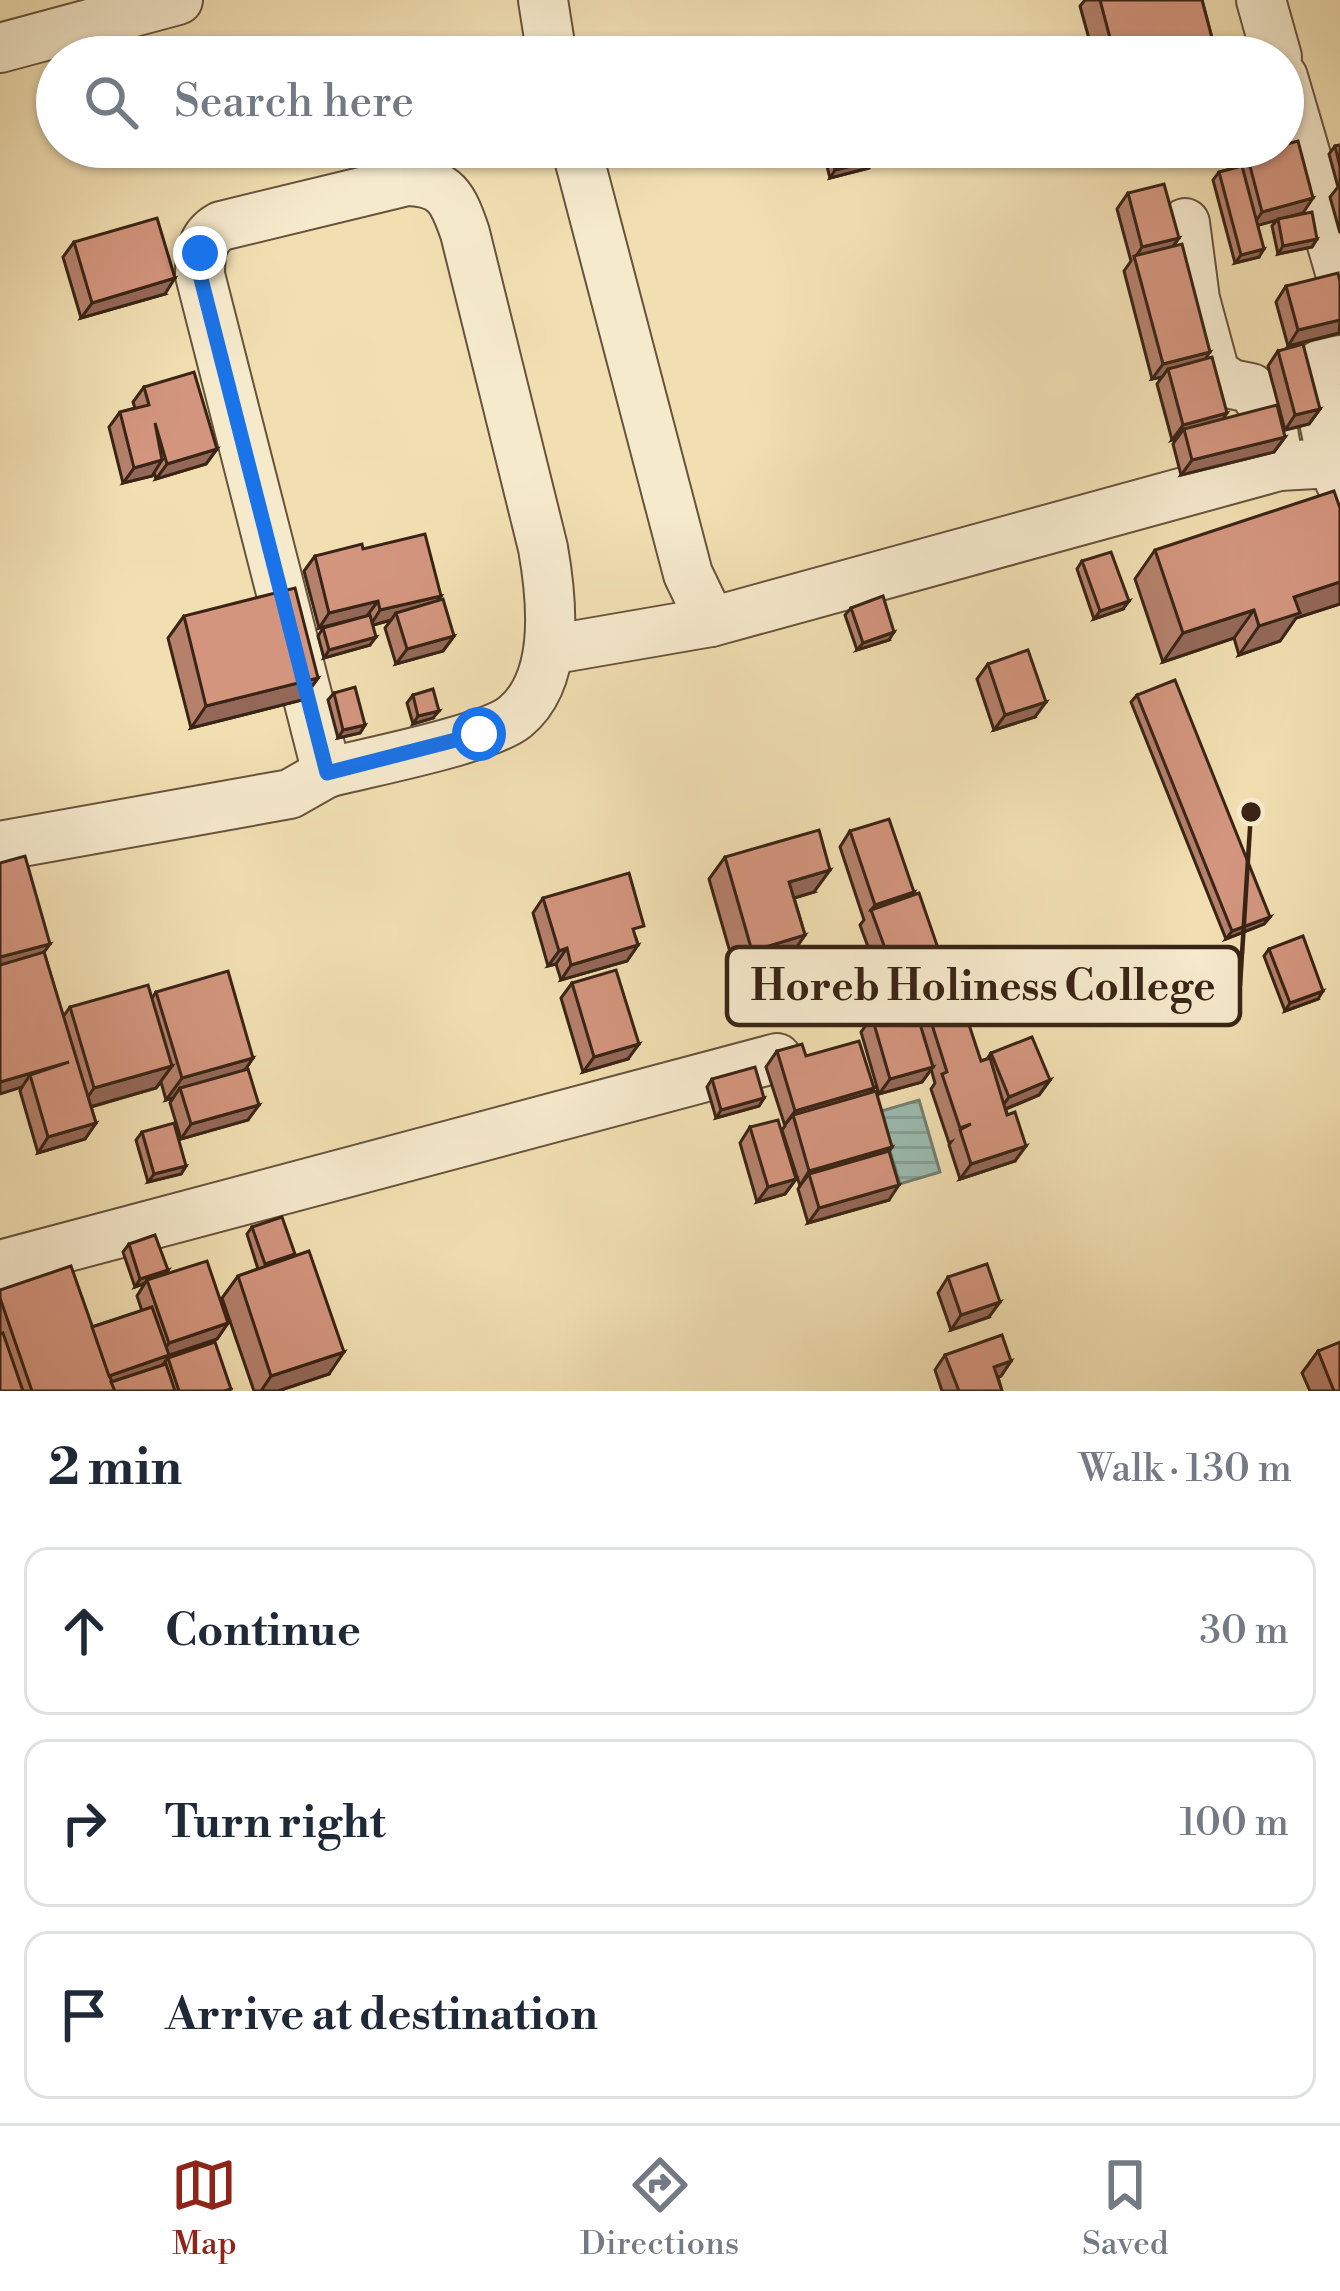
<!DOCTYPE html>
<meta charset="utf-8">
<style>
:root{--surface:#fff;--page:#f6f6f7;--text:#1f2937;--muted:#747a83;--line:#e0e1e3;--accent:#8f2418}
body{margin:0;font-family:"Libre Bodoni",serif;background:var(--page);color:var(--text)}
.stop{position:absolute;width:36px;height:36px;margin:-27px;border:9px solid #1a73e8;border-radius:50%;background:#fff}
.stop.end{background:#1a73e8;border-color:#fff;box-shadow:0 3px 12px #0008}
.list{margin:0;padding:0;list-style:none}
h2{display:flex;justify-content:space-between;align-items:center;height:156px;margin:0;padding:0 48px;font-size:51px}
h2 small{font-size:39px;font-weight:400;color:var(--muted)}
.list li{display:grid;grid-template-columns:78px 1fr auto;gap:36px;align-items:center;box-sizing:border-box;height:168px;margin:0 24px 24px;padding:0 24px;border:3px solid var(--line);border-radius:24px}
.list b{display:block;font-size:45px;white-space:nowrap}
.list em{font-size:39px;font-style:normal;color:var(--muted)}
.icon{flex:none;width:66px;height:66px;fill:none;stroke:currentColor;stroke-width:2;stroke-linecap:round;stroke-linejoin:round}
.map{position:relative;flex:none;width:1340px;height:1391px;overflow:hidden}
.search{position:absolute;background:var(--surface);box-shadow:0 3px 9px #0004;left:36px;right:36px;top:36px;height:132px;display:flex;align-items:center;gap:30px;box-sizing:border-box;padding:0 42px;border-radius:66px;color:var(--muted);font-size:45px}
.sheet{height:732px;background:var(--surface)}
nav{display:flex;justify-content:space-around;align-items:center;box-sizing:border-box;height:168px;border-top:3px solid var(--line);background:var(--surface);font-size:33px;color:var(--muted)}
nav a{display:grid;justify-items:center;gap:6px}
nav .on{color:var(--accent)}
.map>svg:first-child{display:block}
.water{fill:url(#water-rules);stroke:#747f73;stroke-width:3}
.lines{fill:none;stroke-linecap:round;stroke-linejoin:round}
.minor-casing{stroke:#67533c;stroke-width:52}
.minor{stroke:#f6eacd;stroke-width:48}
.wall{fill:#b5806c;stroke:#392415;stroke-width:3}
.shaded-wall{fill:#946858;stroke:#392415;stroke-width:3}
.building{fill:#d3957e;stroke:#392415;stroke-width:3}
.route{stroke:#1a73e8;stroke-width:15}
.leader{fill:none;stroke:#392415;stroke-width:4.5}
.callout-dot{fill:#392415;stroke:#f6eacd;stroke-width:4.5}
.callout{fill:#f6eacd;stroke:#392415;stroke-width:4.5}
.callout-label{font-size:42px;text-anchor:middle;font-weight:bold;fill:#392415}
</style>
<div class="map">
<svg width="1340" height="1391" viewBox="0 0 1340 1391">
<defs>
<pattern id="water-rules" width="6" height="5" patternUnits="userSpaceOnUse" patternTransform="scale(3)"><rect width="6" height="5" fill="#9bbcb2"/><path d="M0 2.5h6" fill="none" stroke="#86a198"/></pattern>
</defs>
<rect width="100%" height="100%" fill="#f1dfb2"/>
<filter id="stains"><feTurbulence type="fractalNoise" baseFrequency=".00167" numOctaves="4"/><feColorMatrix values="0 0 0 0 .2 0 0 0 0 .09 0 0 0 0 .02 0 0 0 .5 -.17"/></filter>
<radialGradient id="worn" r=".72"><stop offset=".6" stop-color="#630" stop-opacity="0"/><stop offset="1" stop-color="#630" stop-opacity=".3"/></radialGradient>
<path class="water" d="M919,1100L940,1172L900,1184L878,1112Z"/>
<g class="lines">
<g class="minor-casing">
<g id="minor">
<path d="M543,0L552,57"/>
<path d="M1261,0L1277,57"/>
<path d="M0,48L178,0"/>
<path d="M1283,77L1340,272"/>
<path d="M576,147L688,574L711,622L1279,466L1333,463L1340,482"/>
<path d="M407,181C446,182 453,198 465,233L543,548C552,599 561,679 515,717C486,740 368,762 327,773L200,275C200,254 201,237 221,226Z"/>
<path d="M1185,223L1195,299L1215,373L1231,384L1251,388L1271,418L1279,466"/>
<path d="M1333,463L1313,371L1319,365L1340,360"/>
<path d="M549,650L711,622"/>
<path d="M0,846L290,794L327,773"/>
<path d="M0,1265L777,1058"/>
</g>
</g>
<use href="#minor" class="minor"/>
</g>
<g class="wall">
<path d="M1085,0H1202L1217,57H1094L1080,6Z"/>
<path d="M1340,145V233L1330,197L1338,187L1329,154L1335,146Z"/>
<path d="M822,147H871L869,168L830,178Z"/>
<path d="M1118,147H1188L1122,164Z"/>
<path d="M1247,155L1303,213L1317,239L1312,247L1278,254L1272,226L1277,220L1258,225L1259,257L1235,263L1213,180L1219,172L1239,167Z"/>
<path d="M1128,193L1179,238L1173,246L1223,419L1285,437L1274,452L1181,475L1173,444L1177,438L1172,440L1157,384L1162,377L1152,379L1124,271L1131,261L1117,209Z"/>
<path d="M74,242L165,294L81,318L63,257Z"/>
<path d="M1340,282L1339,333L1288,346L1276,302L1286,286Z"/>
<path d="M1278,351L1320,409L1309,424L1285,430L1268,366Z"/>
<path d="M144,387L217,449L206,464L156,479L154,472L152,476L123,483L109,427L120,412L135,408L133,402Z"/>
<path d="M1340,508V604L1296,618L1280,641L1239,655L1234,638L1163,662L1135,579L1155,550Z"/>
<path d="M363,549L441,596L437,601L454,636L443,651L396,664L385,628L391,620L373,625L370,645L324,658L318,636L323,628L352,620L319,628L304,571L315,556Z"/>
<path d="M1082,561L1123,609L1094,619L1077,569Z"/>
<path d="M851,608L889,640L857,650L845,615Z"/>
<path d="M184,616L318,678L302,700L191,728L168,638Z"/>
<path d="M988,664L1035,717L994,730L977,679Z"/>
<path d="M334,693L365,725L360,733L338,738L328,700Z"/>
<path d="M413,695L433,718L413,724L407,703Z"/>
<path d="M1137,695L1270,917L1264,924L1226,939L1131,702Z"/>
<path d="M850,831L911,896L940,954L938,958L981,1061L987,1059L991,1053L1050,1080L1039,1095L1006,1109L1015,1161L960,1179L949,1145L951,1142L949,1143L931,1089L935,1083L931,1069L922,1082L879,1094L861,1032L872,1017L901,1008L893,984L895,981L882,985L860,925L864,920L840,847Z"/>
<path d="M725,857L814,892L794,898L805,935L789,958L736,973L709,879Z"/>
<path d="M543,898L636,938L638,945L627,961L561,980L556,964L548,966L533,913Z"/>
<path d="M1269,949L1318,999L1285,1011L1264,956Z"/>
<path d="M44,952L63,1017L70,1007L152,998L156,992L253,1058L245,1070L248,1120L181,1139L170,1103L173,1098L166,1100L161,1082L156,1088L91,1107L96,1123L85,1139L38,1153L20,1091L22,1087Z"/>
<path d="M572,983L628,1059L583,1072L561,998Z"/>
<path d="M777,1051L806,1056L874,1088L871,1092L892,1147L889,1151V1200L808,1223L798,1189L800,1186L782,1130L785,1126L766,1067Z"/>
<path d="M712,1079L764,1098L759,1106L716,1118L707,1087Z"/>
<path d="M750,1127L796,1179L785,1194L757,1202L740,1143Z"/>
<path d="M142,1132L186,1166L181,1174L148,1182L136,1140Z"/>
<path d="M252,1227L292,1257L329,1374L278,1391H254L222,1298L238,1276L258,1269L247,1234Z"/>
<path d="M129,1244L164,1275L228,1323L217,1339L169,1355L163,1365L168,1358L231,1389L229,1391H0V1290L92,1327L142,1311L137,1296L145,1283L135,1287L123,1252Z"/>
<path d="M948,1277L989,1317L951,1330L938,1293Z"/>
<path d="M1318,1351L1340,1391H1310L1302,1373Z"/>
<path d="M945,1355L1011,1361L1001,1376L998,1377L1002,1391H942L935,1370Z"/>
</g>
<g class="shaded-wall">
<path d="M1134,147H1188L1122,164Z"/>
<path d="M875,160L869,168L830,178L835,170Z"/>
<path d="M1313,198L1303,213L1252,227L1262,212Z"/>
<path d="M1179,238L1168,253L1135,258L1142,247Z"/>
<path d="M1317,239L1312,247L1278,254L1283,246Z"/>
<path d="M1264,249L1259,257L1235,263L1241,255Z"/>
<path d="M175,278L165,294L81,318L92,303Z"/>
<path d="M1340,320L1339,333L1288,346L1298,330Z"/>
<path d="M1210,352L1200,367L1168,369L1162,377L1152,379L1163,364Z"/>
<path d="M1320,409L1309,424L1285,430L1295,415Z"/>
<path d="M1227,413L1217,428L1184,429L1177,438L1172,440L1183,425Z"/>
<path d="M1285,437L1274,452L1181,475L1192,460Z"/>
<path d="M217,449L206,464L156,479L167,464Z"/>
<path d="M162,460L152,476L123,483L134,468Z"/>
<path d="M1340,582V604L1296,618L1280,641L1239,655L1259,626L1294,597Z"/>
<path d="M441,596L430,611L396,613L391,620L370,626L380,610Z"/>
<path d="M378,601L367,616L319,628L329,613Z"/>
<path d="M1129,601L1123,609L1094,619L1100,611Z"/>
<path d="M1254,610L1234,638L1163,662L1183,633Z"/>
<path d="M894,632L889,640L857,650L863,643Z"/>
<path d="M454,636L443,651L396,664L407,649Z"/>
<path d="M376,637L370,645L324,658L329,650Z"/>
<path d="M318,678L302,700L191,728L206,706Z"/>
<path d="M1046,702L1035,717L994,730L1005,715Z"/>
<path d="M439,711L433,718L413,724L418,716Z"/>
<path d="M365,725L360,733L338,738L343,730Z"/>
<path d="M830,870L814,892L774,904L789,882Z"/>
<path d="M914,892L903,908L871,910L875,905Z"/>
<path d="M1270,917L1264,924L1226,939L1232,931Z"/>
<path d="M805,935L789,958L736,973L752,951Z"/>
<path d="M50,944L34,966L0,975V957Z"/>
<path d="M638,945L627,961L561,980L571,965Z"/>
<path d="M567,948L556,964L548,966L559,951Z"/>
<path d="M940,954L930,969H904L895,981L882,985L893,970Z"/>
<path d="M1323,991L1318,999L1285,1011L1290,1003Z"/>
<path d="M639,1044L628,1059L583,1072L594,1057Z"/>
<path d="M253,1058L238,1080L180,1088L173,1098L166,1100L182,1078Z"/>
<path d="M69,1062L30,1075L22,1087L0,1094V1082Z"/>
<path d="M172,1066L156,1088L79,1110L94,1088Z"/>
<path d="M933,1067L922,1082L879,1094L890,1079Z"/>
<path d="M1050,1080L1039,1095L998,1112L1009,1097Z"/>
<path d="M874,1088L863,1104L793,1115L784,1126L795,1111Z"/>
<path d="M764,1098L759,1106L716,1118L721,1110Z"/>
<path d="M259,1105L248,1120L181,1139L191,1124Z"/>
<path d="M96,1123L85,1139L38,1153L48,1137Z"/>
<path d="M1026,1146L1015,1161L960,1179L971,1164Z"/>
<path d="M892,1147L882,1162L809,1174L799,1187L809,1171Z"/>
<path d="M186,1166L181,1174L148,1182L154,1174Z"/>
<path d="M796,1179L785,1194L757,1202L768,1187Z"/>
<path d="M899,1185L889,1200L808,1223L819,1208Z"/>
<path d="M168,1270L162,1278L147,1280L145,1283L135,1287L140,1279Z"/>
<path d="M1000,1302L989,1317L951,1330L961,1315Z"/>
<path d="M228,1323L217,1339L158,1359L169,1343Z"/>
<path d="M344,1352L329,1374L278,1391H261L271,1376Z"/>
<path d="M169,1355L159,1371L111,1387L108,1376Z"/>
<path d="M1011,1361L1001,1376L983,1382L994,1367Z"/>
</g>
<g class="building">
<path d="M1100,0H1202L1217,57H1115Z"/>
<path d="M1298,141L1313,198L1262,212L1247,155L1283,147V145Z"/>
<path d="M1340,145V167L1335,146Z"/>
<path d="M829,147H871L875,160L835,170Z"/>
<path d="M1242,166L1264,249L1241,255L1219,172Z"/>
<path d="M1164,184L1179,238L1142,247L1128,193Z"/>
<path d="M1312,212L1317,239L1283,246L1278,219Z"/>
<path d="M157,218L175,278L92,303L74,242Z"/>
<path d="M1182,244L1210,352L1163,364L1134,256Z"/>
<path d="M1338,273L1340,282V320L1298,330L1286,286Z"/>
<path d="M1303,344L1320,409L1295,415L1278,351Z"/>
<path d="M1212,357L1227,413L1183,425L1168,369Z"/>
<path d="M194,372L217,449L167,464L155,423L162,460L134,468L120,412L149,405L144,387Z"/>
<path d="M1277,405L1285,437L1192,460L1184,429Z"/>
<path d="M1334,491L1340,508V582L1294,597L1300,613L1259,626L1254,610L1183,633L1155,550Z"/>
<path d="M425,534L441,596L380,610L378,601L329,613L315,556L362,544L363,549Z"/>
<path d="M1111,552L1129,601L1100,611L1082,561Z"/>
<path d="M295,588L318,678L206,706L184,616Z"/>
<path d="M883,596L894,632L863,643L851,608Z"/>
<path d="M443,599L454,636L407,649L396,613Z"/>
<path d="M370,615L376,637L329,650L323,628Z"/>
<path d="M1028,650L1046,702L1005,715L988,664Z"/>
<path d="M1175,680L1270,917L1232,931L1137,695Z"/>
<path d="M355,687L365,725L343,730L334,693Z"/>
<path d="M433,689L439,711L418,716L413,695Z"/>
<path d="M889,819L914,892L875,905L850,831Z"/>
<path d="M819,830L830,870L789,882L805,935L752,951L725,857Z"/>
<path d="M25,856L50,944L0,957V863Z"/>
<path d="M629,873L644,926L633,929L638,945L571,965L567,948L559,951L543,898Z"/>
<path d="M919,893L940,954L893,970L871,910Z"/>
<path d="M1303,936L1323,991L1290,1003L1269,949Z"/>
<path d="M44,952L96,1123L48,1137L30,1075L69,1062L0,1082V965Z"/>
<path d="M946,955L981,1061L990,1058L1007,1115L1015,1112L1026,1146L971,1164L960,1130L971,1124L960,1128L942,1074L947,1072L927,1009L919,1012L904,969Z"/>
<path d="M616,970L639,1044L594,1057L572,983Z"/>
<path d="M228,971L253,1058L182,1078L156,992Z"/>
<path d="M148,985L172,1066L94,1088L70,1007Z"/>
<path d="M914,1004L933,1067L890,1079L872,1017Z"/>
<path d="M1032,1037L1050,1080L1009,1097L991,1053Z"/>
<path d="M859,1041L874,1088L795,1111L777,1051L802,1044L806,1056Z"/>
<path d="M755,1067L764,1098L721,1110L712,1079Z"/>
<path d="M248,1069L259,1105L191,1124L180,1088Z"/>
<path d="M876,1091L892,1147L809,1171L793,1115Z"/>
<path d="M778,1120L796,1179L768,1187L750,1127Z"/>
<path d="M174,1123L186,1166L154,1174L142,1132Z"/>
<path d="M889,1151L899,1185L819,1208L809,1174Z"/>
<path d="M282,1217L295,1254L265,1264L252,1227Z"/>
<path d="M155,1235L168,1270L140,1279L129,1244Z"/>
<path d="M309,1251L344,1352L271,1376L238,1276Z"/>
<path d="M207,1261L228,1323L169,1343L147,1280Z"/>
<path d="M987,1264L1000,1302L961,1315L948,1277Z"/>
<path d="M71,1266L115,1391H32L0,1298V1290Z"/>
<path d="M152,1307L169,1355L109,1376L92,1327Z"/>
<path d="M3,1333L23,1391H0V1334Z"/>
<path d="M1002,1335L1011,1361L994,1367L1002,1391H959L945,1355Z"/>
<path d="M215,1342L231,1389L224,1391H179L168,1358Z"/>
<path d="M1340,1342V1391H1334L1318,1351Z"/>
<path d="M166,1364L175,1391H115L111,1382Z"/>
</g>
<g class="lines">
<path class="route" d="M200,253V275L327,773L479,734"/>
</g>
<path class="leader" d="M1251 812L1240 986"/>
<circle class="callout-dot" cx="1251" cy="812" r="12"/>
<rect class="callout" x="727" y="947" width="513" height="78" rx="12"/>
<g class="callout-label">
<text x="983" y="1000">Horeb Holiness College</text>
</g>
<rect width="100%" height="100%" filter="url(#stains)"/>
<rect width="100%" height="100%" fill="url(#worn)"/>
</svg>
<div class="stop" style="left:479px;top:734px"></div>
<div class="stop end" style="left:200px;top:253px"></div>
<div class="search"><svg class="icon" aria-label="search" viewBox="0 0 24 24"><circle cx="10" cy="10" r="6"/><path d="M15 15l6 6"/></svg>Search here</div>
</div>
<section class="sheet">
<h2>2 min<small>Walk · 130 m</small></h2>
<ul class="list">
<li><svg class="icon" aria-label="ahead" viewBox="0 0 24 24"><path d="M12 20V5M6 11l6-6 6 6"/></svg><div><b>Continue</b></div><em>30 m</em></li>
<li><svg class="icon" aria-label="right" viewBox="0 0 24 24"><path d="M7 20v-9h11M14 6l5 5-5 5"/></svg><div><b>Turn right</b></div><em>100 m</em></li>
<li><svg class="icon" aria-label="arrive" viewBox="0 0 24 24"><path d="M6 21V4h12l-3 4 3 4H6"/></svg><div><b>Arrive at destination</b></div></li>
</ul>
</section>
<nav>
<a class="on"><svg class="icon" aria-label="map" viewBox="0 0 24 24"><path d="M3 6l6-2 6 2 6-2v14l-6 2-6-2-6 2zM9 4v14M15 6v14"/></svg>Map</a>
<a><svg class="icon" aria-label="directions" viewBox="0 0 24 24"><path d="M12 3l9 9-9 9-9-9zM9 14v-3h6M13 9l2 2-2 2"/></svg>Directions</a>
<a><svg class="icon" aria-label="saved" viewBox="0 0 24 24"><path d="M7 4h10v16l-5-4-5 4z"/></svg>Saved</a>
</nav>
